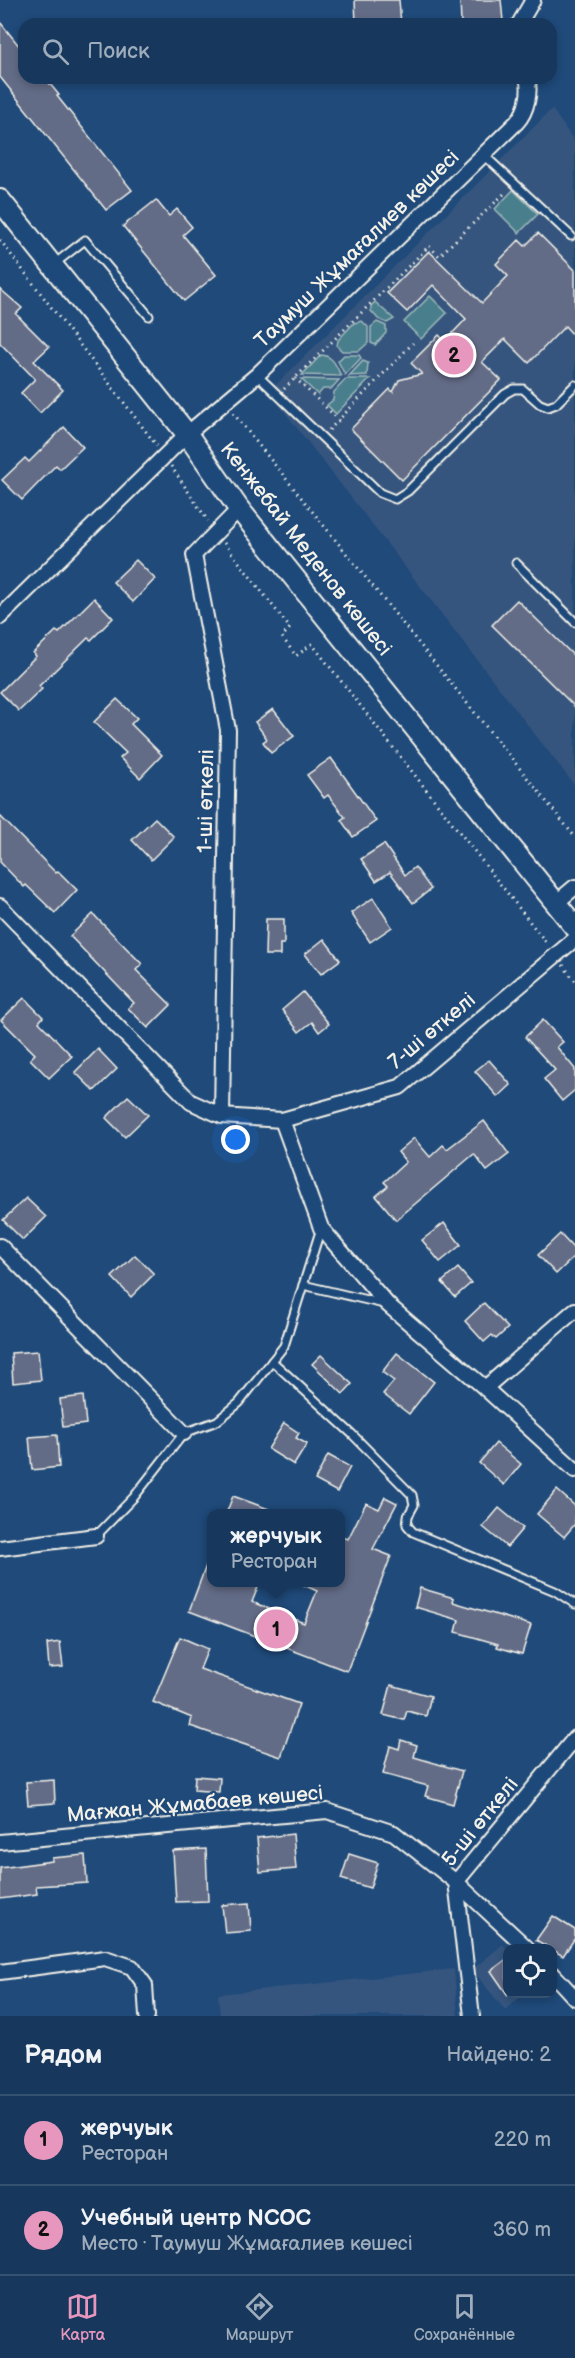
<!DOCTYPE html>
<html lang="ru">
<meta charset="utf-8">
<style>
:root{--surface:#17385c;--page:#244365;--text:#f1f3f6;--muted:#9eacbb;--line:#365272;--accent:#e797bd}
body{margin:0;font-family:"Balsamiq Sans",sans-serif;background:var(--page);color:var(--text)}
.controls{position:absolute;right:18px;bottom:18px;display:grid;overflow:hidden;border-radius:12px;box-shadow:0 3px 9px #0003}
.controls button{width:54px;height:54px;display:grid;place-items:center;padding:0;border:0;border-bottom:2px solid var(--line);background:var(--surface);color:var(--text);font:30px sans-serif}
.you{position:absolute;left:236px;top:1140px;width:21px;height:21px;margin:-15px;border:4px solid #fff;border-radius:50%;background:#1a73e8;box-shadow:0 0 0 9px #1a73e833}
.badge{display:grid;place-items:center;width:39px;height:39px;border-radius:50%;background:var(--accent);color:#111;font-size:20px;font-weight:700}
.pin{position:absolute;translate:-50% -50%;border:3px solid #fff;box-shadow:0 2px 6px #0006}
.popup{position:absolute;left:207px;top:1509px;width:138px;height:78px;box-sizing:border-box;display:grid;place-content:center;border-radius:12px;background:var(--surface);filter:drop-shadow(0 2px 4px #0005);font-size:20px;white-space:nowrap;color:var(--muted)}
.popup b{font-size:22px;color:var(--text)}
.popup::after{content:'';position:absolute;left:50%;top:100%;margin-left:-12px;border:12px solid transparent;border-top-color:var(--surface)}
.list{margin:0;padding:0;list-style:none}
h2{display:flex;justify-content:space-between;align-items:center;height:78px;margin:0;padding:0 24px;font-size:26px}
h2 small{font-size:20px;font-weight:400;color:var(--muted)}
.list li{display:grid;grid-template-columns:39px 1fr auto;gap:18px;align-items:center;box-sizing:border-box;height:90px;padding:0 24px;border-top:2px solid var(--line)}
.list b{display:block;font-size:22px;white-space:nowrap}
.list p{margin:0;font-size:20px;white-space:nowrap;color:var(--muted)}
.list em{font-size:20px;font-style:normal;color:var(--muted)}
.icon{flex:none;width:33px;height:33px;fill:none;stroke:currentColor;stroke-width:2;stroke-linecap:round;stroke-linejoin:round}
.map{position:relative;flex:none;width:575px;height:2016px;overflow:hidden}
.search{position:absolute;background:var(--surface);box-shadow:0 3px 9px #0003;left:18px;right:18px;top:18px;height:66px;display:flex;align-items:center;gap:15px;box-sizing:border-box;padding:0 21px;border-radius:18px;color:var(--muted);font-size:22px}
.sheet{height:258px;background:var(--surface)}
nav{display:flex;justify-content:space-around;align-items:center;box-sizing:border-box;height:84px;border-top:2px solid var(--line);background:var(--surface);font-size:16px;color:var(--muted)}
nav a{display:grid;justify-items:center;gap:3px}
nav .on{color:var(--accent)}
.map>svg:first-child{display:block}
.built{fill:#34547e}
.green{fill:#4a7f8d;stroke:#9fb8ba;stroke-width:1.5}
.building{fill:#646c87;stroke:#f4f1e8;stroke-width:1.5}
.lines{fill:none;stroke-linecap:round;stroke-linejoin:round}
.lane-casing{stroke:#f4f1e8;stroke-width:11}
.street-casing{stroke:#f4f1e8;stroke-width:18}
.secondary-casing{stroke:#f4f1e8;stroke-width:24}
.path{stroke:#f4f1e8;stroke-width:3;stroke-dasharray:1.5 4.5;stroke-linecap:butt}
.lane{stroke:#1f4a7a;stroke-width:7}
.street{stroke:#1f4a7a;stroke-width:14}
.secondary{stroke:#1f4a7a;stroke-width:20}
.labels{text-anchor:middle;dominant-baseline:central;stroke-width:4.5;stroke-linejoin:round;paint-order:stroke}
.street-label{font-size:21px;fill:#f4f1e8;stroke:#1f4a7a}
</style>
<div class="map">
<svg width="575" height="2016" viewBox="0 0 575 2016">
<rect width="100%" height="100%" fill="#1f4a7a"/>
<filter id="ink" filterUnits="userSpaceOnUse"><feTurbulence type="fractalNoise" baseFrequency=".0167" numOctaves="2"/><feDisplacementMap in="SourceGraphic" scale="12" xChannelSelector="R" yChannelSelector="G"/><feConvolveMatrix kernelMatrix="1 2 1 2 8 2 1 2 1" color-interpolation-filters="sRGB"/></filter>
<g filter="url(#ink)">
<g class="built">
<path d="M552,109L575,142V786L269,392Z"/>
<path d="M503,1944L507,1949L508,1994H524L505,2010L472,1970Z"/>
<path d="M454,1969L458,2016H220L218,1994Z"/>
</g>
<g class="green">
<path d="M513,190L538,214L519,233L495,209Z"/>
<path d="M430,296L447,313L421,339L404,322Z"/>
<path d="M375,302L394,319L387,323L378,319L371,311V306Z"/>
<path d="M362,321L368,327V343L359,351H342L337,346L338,340L354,323Z"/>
<path d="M377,322L386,326V333L375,345L371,343V327Z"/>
<path d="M321,355C333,356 336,365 341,376L302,375Z"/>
<path d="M344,355H359L361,358L345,375L338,361Z"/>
<path d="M363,361L368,363L367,375L349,376Z"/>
<path d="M301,379L339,380L331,389H323L318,395Z"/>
<path d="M346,379H370L336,414L327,405L333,400L334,392Z"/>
</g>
<g class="building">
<path d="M355,0H399L401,24H356Z"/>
<path d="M460,0H501L503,21L461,24Z"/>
<path d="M0,22L24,52V78H45L59,95L57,96L132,190L106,210L0,77Z"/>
<path d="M156,200L169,216L177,209L192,227L183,235L216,275L184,301L123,226Z"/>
<path d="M538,233L575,270V337L565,326L529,363L505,339L482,362L501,380L402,480L351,429L390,389L393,392L399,380L422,374L411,363L439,335L445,341L466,319L433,285L407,312L387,293L429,251L482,303L508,276L496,264L519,240L525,246Z"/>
<path d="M0,289L22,308L16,314L49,347L34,361L63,390L40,413L21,393L35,379L0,343Z"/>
<path d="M64,427L83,447L60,469L56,465L22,500L2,480L25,458L29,462Z"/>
<path d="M136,560L155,579L133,602L113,582Z"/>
<path d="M94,598L113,618L91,640L88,638L39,686L42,689L19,711L0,692L36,656L33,653L56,631L59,633Z"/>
<path d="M517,600L575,657V707L492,625Z"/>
<path d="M117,699L137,718L131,724L162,755L140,778L120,758L126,753L94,722Z"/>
<path d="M273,709L294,736L271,753L263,742L267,739L255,722Z"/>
<path d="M331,758L376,821L353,837L341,820L345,817L328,795L324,798L307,775Z"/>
<path d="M0,816L56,873L58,871L77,890L55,913L26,885L24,887L0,862Z"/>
<path d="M155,818L174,837L151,860L132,840Z"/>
<path d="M384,844L405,875L415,867L431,889L413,903L390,872L376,881L361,859Z"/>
<path d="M373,898L392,927L370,942L351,913Z"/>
<path d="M93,914L142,964L136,970L171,1005L148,1028L128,1008L134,1003L70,936Z"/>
<path d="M266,919H284V944H280V955H265Z"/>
<path d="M324,939L340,960L321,974L305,954Z"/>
<path d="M303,992L329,1024L319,1032L312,1022L299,1032L282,1010Z"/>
<path d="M24,998L43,1017L39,1022L72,1056L49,1078L30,1059L35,1054L1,1020Z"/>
<path d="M543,1020L563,1042L557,1047L575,1069V1090L562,1101L544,1079L555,1070L525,1037Z"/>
<path d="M98,1049L117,1069L94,1091L75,1072Z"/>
<path d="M489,1060L511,1085L498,1097L475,1071Z"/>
<path d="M128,1096L148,1115L125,1137L106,1118Z"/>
<path d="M484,1121L509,1154L487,1171L474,1154L396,1220L376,1196L388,1186L384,1182L406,1162L398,1152L414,1138L430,1157L443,1145L447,1149Z"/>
<path d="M26,1198L46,1217L23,1240L3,1220Z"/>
<path d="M444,1223L461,1245L440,1262L422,1240Z"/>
<path d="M560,1234L575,1250V1256L556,1274L538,1255Z"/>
<path d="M135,1255L154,1274L131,1297L112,1277Z"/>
<path d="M458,1268L471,1283L455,1297L442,1282Z"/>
<path d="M484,1303L508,1328L496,1339L492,1335L484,1342L465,1321Z"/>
<path d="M38,1351L41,1380L13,1383L11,1353Z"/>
<path d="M397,1353L434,1382L409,1414L383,1394L394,1381L382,1372Z"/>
<path d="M321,1355L352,1384L343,1394L312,1364Z"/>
<path d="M83,1396L86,1424L63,1427L60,1399Z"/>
<path d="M284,1423L299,1433L296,1438L307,1444L294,1465L268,1449Z"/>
<path d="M57,1435L59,1467L32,1470L29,1437Z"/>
<path d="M496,1443L521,1464L504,1485L479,1463Z"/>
<path d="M328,1455L350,1467L337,1492L315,1480Z"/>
<path d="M557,1490L575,1506V1524L564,1537L537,1514Z"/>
<path d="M233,1496L277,1512V1514H226Z"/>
<path d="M385,1497L397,1503L373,1549L391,1556L347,1671L189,1611L210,1555L212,1582H260L252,1602L304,1623L317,1591L297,1582H340V1537L348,1539L366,1503L379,1509Z"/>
<path d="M499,1508L523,1528L507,1547L483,1527Z"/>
<path d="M420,1588L454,1598L453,1602L531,1625L522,1654L497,1647L498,1644L456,1632L459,1620L415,1607Z"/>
<path d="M180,1637L208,1649L200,1669L299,1704L281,1757L190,1726L192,1718L153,1702Z"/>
<path d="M60,1642L63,1667L49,1668L47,1644Z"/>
<path d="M391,1685L431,1696L426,1716L407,1711L404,1720L383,1715Z"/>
<path d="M401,1740L417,1745L414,1757L462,1771L453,1804L425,1796L428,1786L383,1774L390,1746L399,1749Z"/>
<path d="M195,1776L220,1778L219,1792L194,1790Z"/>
<path d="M54,1780L55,1803L28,1805L26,1782Z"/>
<path d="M293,1834L296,1869L260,1872L257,1838Z"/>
<path d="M206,1849L208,1901L176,1902L173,1851Z"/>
<path d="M349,1854L378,1863L370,1888L341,1879Z"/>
<path d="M85,1855L87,1883L36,1886L37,1894L0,1899V1868L52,1861V1858Z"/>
<path d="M249,1903L251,1931L225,1933L222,1905Z"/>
<path d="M553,1916L575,1930V1938L563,1956L536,1940Z"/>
<path d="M507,1959V1994L491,1971Z"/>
</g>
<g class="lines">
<g class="lane-casing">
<g id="lane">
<path d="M484,155L571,236"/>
<path d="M53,265L85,240L149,316"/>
<path d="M257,375L380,493L395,499L408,491L505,394L514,389H523L540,404L548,407L556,404L575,385"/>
<path d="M516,563L575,622"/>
<path d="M303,1285L384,1304"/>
<path d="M272,1361L352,1434L412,1495L414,1505L408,1516L407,1525L413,1532L555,1591L575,1604"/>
<path d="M96,1536L134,1497L184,1433L217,1421L239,1403L284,1346L321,1228"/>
</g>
</g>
<g class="street-casing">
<g id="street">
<path d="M519,24L533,0"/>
<path d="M0,617L187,434L257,375L517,122C527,111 531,91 527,78"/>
<path d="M557,902L575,887"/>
<path d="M0,906L191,1102L222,1116L282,1120L400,1087L575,939"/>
<path d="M222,1116L228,730L194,555L239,509"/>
<path d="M282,1120L321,1228L387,1304L485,1388L575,1470"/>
<path d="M0,1246L184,1433"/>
<path d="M485,1388L575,1310"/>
<path d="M0,1548L96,1536"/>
<path d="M0,1842L327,1811L394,1833L456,1882L527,1948"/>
<path d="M0,1972L105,1958L132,1967L145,1985L147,2016"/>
<path d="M552,1973L575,1998"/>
<path d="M472,2016L456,1882L575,1738"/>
</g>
</g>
<g class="secondary-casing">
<path id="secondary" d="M0,200L187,434L239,509L575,927"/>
</g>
<g class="path">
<path d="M0,240L157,446"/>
<path d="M295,378L339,420"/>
<path d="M284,389L429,246L439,256L507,191"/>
<path d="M233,413L575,837"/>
<path d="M329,430L413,343"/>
<path d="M171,466L208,521"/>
<path d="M224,543L290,628L282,637L296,656L312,644L548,945"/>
<path d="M563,965L575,981"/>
</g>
<use href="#lane" class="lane"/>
<use href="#street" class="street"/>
<use href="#secondary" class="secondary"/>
</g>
</g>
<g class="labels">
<g class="street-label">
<text transform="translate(357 249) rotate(-44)">Таумуш Жұмағалиев көшесі</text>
<text transform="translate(306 549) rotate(52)">Кенжебай Меденов көшесі</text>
<text transform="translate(206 801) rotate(-89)">1-ші өткелі</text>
<text transform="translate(432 1031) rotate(-40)">7-ші өткелі</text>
<text transform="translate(195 1804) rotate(-5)">Мағжан Жұмабаев көшесі</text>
<text transform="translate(480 1822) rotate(-51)">5-ші өткелі</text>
</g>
</g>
</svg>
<div class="controls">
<button><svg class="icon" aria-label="locate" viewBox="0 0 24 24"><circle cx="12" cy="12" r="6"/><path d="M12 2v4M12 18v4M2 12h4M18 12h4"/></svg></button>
</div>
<div class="you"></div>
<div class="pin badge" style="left:276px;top:1629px">1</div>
<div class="popup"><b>жерчуык</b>Ресторан</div>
<div class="pin badge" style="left:454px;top:355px">2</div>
<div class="search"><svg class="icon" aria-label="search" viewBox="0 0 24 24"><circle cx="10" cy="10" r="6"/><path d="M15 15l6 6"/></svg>Поиск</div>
</div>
<section class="sheet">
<h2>Рядом<small>Найдено: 2</small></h2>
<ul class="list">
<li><span class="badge">1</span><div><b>жерчуык</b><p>Ресторан</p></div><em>220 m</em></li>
<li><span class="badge">2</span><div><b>Учебный центр NCOC</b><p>Место · Таумуш Жұмағалиев көшесі</p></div><em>360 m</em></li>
</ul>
</section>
<nav>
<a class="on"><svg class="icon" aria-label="map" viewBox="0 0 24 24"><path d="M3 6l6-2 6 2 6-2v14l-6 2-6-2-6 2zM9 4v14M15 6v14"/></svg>Карта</a>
<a><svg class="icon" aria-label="directions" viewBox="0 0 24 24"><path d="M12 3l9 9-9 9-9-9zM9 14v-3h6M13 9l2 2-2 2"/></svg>Маршрут</a>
<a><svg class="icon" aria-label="saved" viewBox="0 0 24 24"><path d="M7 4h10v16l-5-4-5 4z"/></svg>Сохранённые</a>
</nav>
